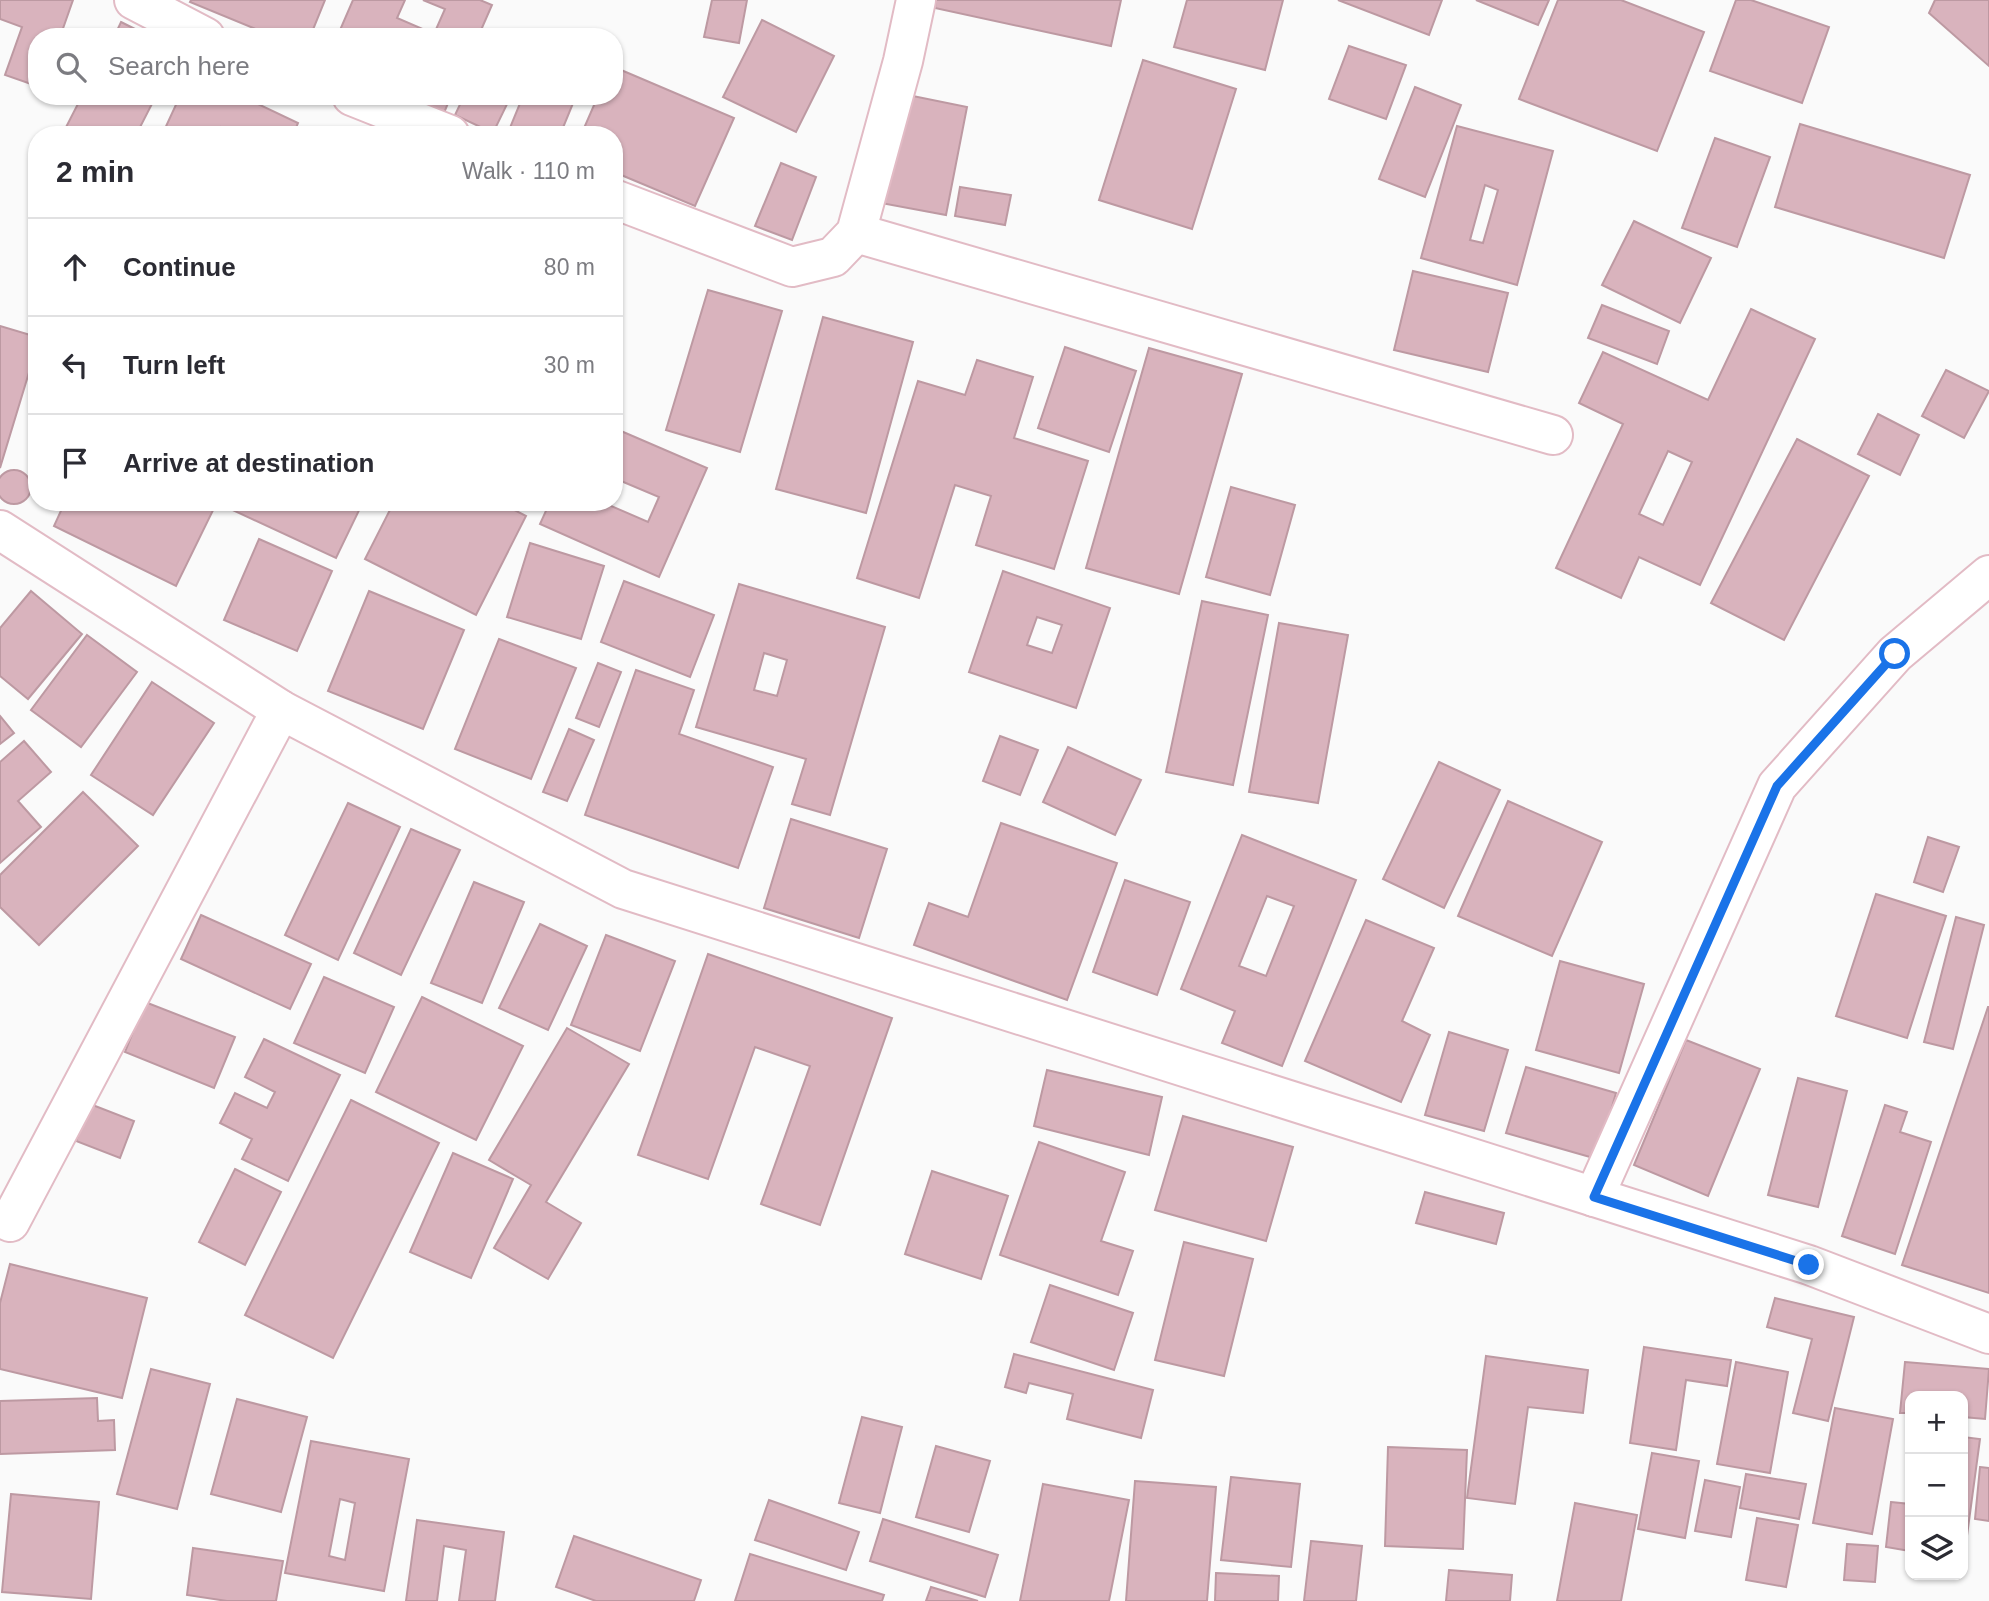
<!DOCTYPE html>
<meta charset="utf-8">
<style>
:root{--surface:#fff;--page:#f2f2f3;--text:#2b2b33;--muted:#7c7c81;--line:#e1e1e2}
body{margin:0;font-family:Arial,sans-serif;background:var(--page);color:var(--text)}
.controls{position:absolute;right:21px;bottom:21px;display:grid;overflow:hidden;border-radius:14px;box-shadow:0 2px 5px #0004}
.controls button{width:63px;height:63px;display:grid;place-items:center;padding:0;border:0;border-bottom:2px solid var(--line);background:var(--surface);color:var(--text);font:35px sans-serif}
.stop{position:absolute;width:21px;height:21px;margin:-16px;border:5px solid #1a73e8;border-radius:50%;background:#fff}
.stop.end{background:#1a73e8;border-color:#fff;box-shadow:0 2px 7px #0008}
.list{margin:0;padding:0;list-style:none}
h2{display:flex;justify-content:space-between;align-items:center;height:91px;margin:0;padding:0 28px;font-size:30px}
h2 small{font-size:23px;font-weight:400;color:var(--muted)}
.list li{display:grid;grid-template-columns:46px 1fr auto;gap:21px;align-items:center;box-sizing:border-box;height:98px;padding:0 28px;border-top:2px solid var(--line)}
.list b{display:block;font-size:26px;white-space:nowrap}
.list em{font-size:23px;font-style:normal;color:var(--muted)}
.icon{flex:none;width:38px;height:38px;fill:none;stroke:currentColor;stroke-width:2;stroke-linecap:round;stroke-linejoin:round}
.map{position:relative;flex:none;width:1989px;height:1601px;overflow:hidden}
.search{position:absolute;background:var(--surface);box-shadow:0 2px 5px #0004;left:28px;top:28px;width:595px;height:77px;display:flex;align-items:center;gap:18px;box-sizing:border-box;padding:0 24px;border-radius:28px;color:var(--muted);font-size:26px}
.panel{position:absolute;background:var(--surface);box-shadow:0 2px 5px #0004;left:28px;top:126px;width:595px;height:385px;border-radius:28px}
.map>svg:first-child{display:block}
.building{fill:#d9b3bd;stroke:#bd99a2;stroke-width:2;fill-rule:evenodd}
.lines{fill:none;stroke-linecap:round;stroke-linejoin:round}
.street-casing{stroke:#e2bbc5;stroke-width:42}
.street{stroke:#fff;stroke-width:38}
.route{stroke:#1a73e8;stroke-width:9}
</style>
<div class="map">
<svg width="1989" height="1601" viewBox="0 0 1989 1601">
<rect width="100%" height="100%" fill="#fafafa"/>
<g class="building">
<path d="M0,0H73L60,37H37V86L5,75L22,27L0,19Z"/>
<path d="M191,0H325L310,37H275L190,2Z"/>
<path d="M353,0H405L397,18L434,34L445,9L423,0H480L492,5L478,37H337Z"/>
<path d="M712,0H747L739,43L704,37Z"/>
<path d="M936,0H1121L1111,46L935,8Z"/>
<path d="M1187,0H1283L1265,70L1174,47Z"/>
<path d="M1338,0H1442L1429,35Z"/>
<path d="M1476,0H1549L1538,25Z"/>
<path d="M1558,0H1621L1704,32L1657,151L1519,99Z"/>
<path d="M1736,0H1751L1829,27L1802,103L1710,71Z"/>
<path d="M1935,0H1989V66L1929,13Z"/>
<path d="M762,20L834,56L796,132L723,97Z"/>
<path d="M121,22L151,37H114Z"/>
<path d="M1349,46L1406,65L1386,119L1329,99Z"/>
<path d="M1143,60L1236,89L1192,229L1099,200Z"/>
<path d="M614,67L734,118L695,206L614,172V135H581L598,96H614Z"/>
<path d="M1415,87L1461,105L1425,197L1379,179Z"/>
<path d="M903,94L967,107L946,215L881,203Z"/>
<path d="M82,96H156L136,135H62Z"/>
<path d="M180,96H241L298,123L293,135H239L221,127L217,135H162Z"/>
<path d="M406,96H451L444,113Z"/>
<path d="M464,96H511L493,133L455,115Z"/>
<path d="M523,96H576L560,135H507Z"/>
<path d="M1800,124L1970,175L1944,258L1775,207Z"/>
<path d="M1457,126L1553,151L1517,285L1421,258ZM1485,185L1498,190L1483,243L1470,240Z"/>
<path d="M1715,138L1770,157L1737,247L1682,228Z"/>
<path d="M781,163L816,177L792,240L755,226Z"/>
<path d="M960,187L1011,195L1005,225L955,216Z"/>
<path d="M1634,221L1711,258L1680,323L1602,285Z"/>
<path d="M1413,271L1508,293L1488,372L1394,350Z"/>
<path d="M708,290L782,311L740,452L666,430Z"/>
<path d="M1602,305L1669,331L1657,364L1588,338Z"/>
<path d="M1751,309L1815,339L1700,585L1639,557L1621,598L1556,568L1623,424L1579,403L1603,352L1708,400ZM1668,451L1692,462L1663,525L1639,514Z"/>
<path d="M823,317L913,342L866,513L776,489Z"/>
<path d="M0,326L37,337V346L0,468Z"/>
<path d="M1065,347L1136,371L1109,452L1038,428Z"/>
<path d="M1149,348L1242,374L1179,594L1086,568Z"/>
<path d="M977,360L1033,377L1014,438L1088,461L1054,569L976,545L991,496L955,485L919,598L857,578L918,381L965,395Z"/>
<path d="M1946,370L1989,391L1964,438L1922,416Z"/>
<path d="M1878,414L1919,435L1900,475L1858,454Z"/>
<path d="M614,428L707,468L659,577L540,524L550,502H602L648,522L659,497L614,478Z"/>
<path d="M1797,439L1869,476L1784,640L1711,603Z"/>
<circle cx="14" cy="487" r="17"/>
<path d="M1231,487L1295,505L1270,595L1206,577Z"/>
<path d="M65,502H217L176,586L54,526Z"/>
<path d="M225,502H363L336,558L224,506Z"/>
<path d="M394,502H499L526,516L476,615L365,559Z"/>
<path d="M259,539L332,571L297,651L224,620Z"/>
<path d="M530,543L604,566L581,639L507,617Z"/>
<path d="M1003,571L1110,608L1076,708L969,672ZM1037,617L1062,625L1052,653L1027,645Z"/>
<path d="M624,581L714,615L690,677L601,642Z"/>
<path d="M739,584L885,627L830,815L792,804L806,759L696,727ZM764,653L787,660L777,696L754,690Z"/>
<path d="M31,591L82,634L28,699L0,676V628Z"/>
<path d="M369,591L464,630L423,729L328,691Z"/>
<path d="M1202,601L1268,615L1233,785L1166,772Z"/>
<path d="M1279,623L1348,635L1318,803L1249,792Z"/>
<path d="M87,635L137,672L81,747L31,710Z"/>
<path d="M499,639L576,668L531,779L455,749Z"/>
<path d="M598,663L621,672L599,727L576,718Z"/>
<path d="M636,670L694,690L679,734L773,767L738,868L585,815Z"/>
<path d="M152,682L214,723L153,815L91,775Z"/>
<path d="M0,716L14,733L0,744Z"/>
<path d="M569,729L594,740L567,801L543,792Z"/>
<path d="M1000,736L1038,750L1020,795L983,781Z"/>
<path d="M24,741L51,772L18,801L41,827L0,863V762Z"/>
<path d="M1068,747L1141,780L1115,835L1043,802Z"/>
<path d="M1439,762L1500,790L1444,908L1383,879Z"/>
<path d="M83,792L138,846L39,945L0,907V875Z"/>
<path d="M1508,801L1602,842L1552,956L1458,916Z"/>
<path d="M348,803L400,827L338,960L285,935Z"/>
<path d="M791,819L887,849L859,938L764,908Z"/>
<path d="M1001,823L1117,863L1067,1000L914,945L929,903L968,917Z"/>
<path d="M411,829L460,850L401,975L354,953Z"/>
<path d="M1242,835L1356,880L1282,1066L1222,1043L1235,1011L1181,989ZM1267,896L1294,906L1266,976L1239,966Z"/>
<path d="M1928,837L1959,847L1943,892L1914,882Z"/>
<path d="M1125,880L1190,902L1157,995L1093,972Z"/>
<path d="M474,882L524,902L482,1003L431,983Z"/>
<path d="M1876,894L1946,916L1907,1038L1836,1016Z"/>
<path d="M201,915L311,964L290,1009L181,959Z"/>
<path d="M1956,917L1984,925L1953,1049L1924,1042Z"/>
<path d="M1366,920L1434,948L1402,1021L1430,1035L1401,1102L1305,1061Z"/>
<path d="M540,924L587,946L548,1030L499,1008Z"/>
<path d="M606,935L675,961L640,1051L571,1025Z"/>
<path d="M708,954L892,1018L820,1225L761,1204L810,1066L755,1047L708,1179L638,1155Z"/>
<path d="M1560,961L1644,984L1619,1073L1536,1050Z"/>
<path d="M324,977L394,1007L365,1073L294,1043Z"/>
<path d="M422,997L523,1046L476,1140L376,1092Z"/>
<path d="M145,1002L235,1037L214,1088L125,1052Z"/>
<path d="M1988,1007H1989V1293L1902,1265Z"/>
<path d="M567,1028L629,1064L546,1202L581,1223L548,1279L494,1248L531,1185L489,1160Z"/>
<path d="M1449,1032L1508,1050L1484,1131L1425,1115Z"/>
<path d="M264,1039L340,1075L288,1181L242,1159L252,1139L220,1123L235,1093L267,1108L275,1092L245,1077Z"/>
<path d="M1686,1040L1760,1069L1708,1196L1634,1165Z"/>
<path d="M1526,1067L1616,1093L1597,1159L1506,1133Z"/>
<path d="M1047,1070L1162,1097L1149,1155L1034,1126Z"/>
<path d="M1798,1078L1847,1091L1818,1207L1768,1195Z"/>
<path d="M351,1100L439,1143L333,1358L245,1315Z"/>
<path d="M90,1104L134,1121L120,1158L76,1141Z"/>
<path d="M1885,1105L1907,1112L1900,1132L1931,1142L1895,1254L1842,1236Z"/>
<path d="M1183,1116L1293,1147L1266,1241L1155,1210Z"/>
<path d="M1039,1142L1125,1172L1101,1241L1133,1251L1118,1295L1000,1255Z"/>
<path d="M453,1153L513,1179L471,1278L410,1252Z"/>
<path d="M235,1169L281,1192L245,1265L199,1242Z"/>
<path d="M932,1171L1008,1196L981,1279L905,1254Z"/>
<path d="M1425,1192L1504,1213L1496,1244L1416,1223Z"/>
<path d="M1184,1242L1253,1259L1224,1376L1155,1360Z"/>
<path d="M10,1264L147,1298L122,1398L0,1369V1303Z"/>
<path d="M1050,1285L1133,1313L1114,1370L1031,1342Z"/>
<path d="M1775,1298L1854,1317L1828,1421L1793,1413L1812,1339L1767,1327Z"/>
<path d="M1644,1347L1731,1360L1727,1386L1686,1380L1676,1450L1630,1443Z"/>
<path d="M1014,1354L1153,1390L1141,1438L1067,1419L1073,1394L1029,1383L1026,1393L1005,1387Z"/>
<path d="M1486,1356L1588,1370L1583,1413L1528,1407L1515,1504L1467,1498Z"/>
<path d="M1736,1362L1788,1372L1770,1473L1717,1464Z"/>
<path d="M1905,1362L1989,1369L1985,1419L1963,1417V1396H1910V1413H1900Z"/>
<path d="M151,1369L210,1384L177,1509L117,1494Z"/>
<path d="M97,1398L98,1421L114,1420L115,1450L0,1454V1401Z"/>
<path d="M237,1399L307,1417L281,1512L211,1494Z"/>
<path d="M1835,1408L1893,1419L1872,1534L1813,1523Z"/>
<path d="M862,1417L902,1427L880,1513L839,1503Z"/>
<path d="M1963,1437L1980,1439L1964,1558H1963Z"/>
<path d="M311,1441L409,1459L384,1591L285,1573ZM340,1499L355,1503L345,1560L329,1556Z"/>
<path d="M936,1446L990,1461L969,1532L916,1517Z"/>
<path d="M1388,1447L1467,1450L1463,1549L1385,1546Z"/>
<path d="M1652,1453L1699,1461L1685,1538L1638,1529Z"/>
<path d="M1980,1467L1989,1468V1521L1975,1519Z"/>
<path d="M1746,1474L1806,1484L1799,1519L1740,1508Z"/>
<path d="M1231,1477L1300,1484L1291,1567L1221,1560Z"/>
<path d="M1705,1480L1740,1487L1731,1537L1695,1531Z"/>
<path d="M1135,1481L1216,1487L1207,1601H1126Z"/>
<path d="M1043,1484L1129,1500L1109,1601H1020Z"/>
<path d="M11,1494L99,1502L91,1599L2,1592Z"/>
<path d="M769,1500L859,1532L846,1570L755,1540Z"/>
<path d="M1891,1502L1910,1504V1551L1886,1547Z"/>
<path d="M1575,1503L1637,1515L1621,1601H1557Z"/>
<path d="M1757,1518L1798,1525L1786,1587L1746,1580Z"/>
<path d="M883,1519L998,1555L985,1597L870,1561Z"/>
<path d="M417,1520L504,1532L495,1601H459L466,1550L444,1546L437,1601H406Z"/>
<path d="M574,1536L701,1580L694,1601H596L556,1587Z"/>
<path d="M1311,1541L1362,1546L1356,1601H1304Z"/>
<path d="M1847,1544L1878,1546L1875,1582L1844,1580Z"/>
<path d="M193,1548L283,1561L276,1601H227L187,1595Z"/>
<path d="M750,1554L884,1595L882,1601H735Z"/>
<path d="M1449,1570L1512,1575L1510,1601H1446Z"/>
<path d="M1216,1573L1279,1576L1278,1601H1215Z"/>
<path d="M931,1587L978,1601H926Z"/>
</g>
<g class="lines">
<g class="street-casing">
<g id="street">
<path d="M134,0L205,37"/>
<path d="M352,96L450,135"/>
<path d="M614,199L792,267L833,257L856,233L903,61L916,0"/>
<path d="M856,233L1553,435"/>
<path d="M0,530L281,710L623,889L1809,1265L1989,1334"/>
<path d="M1594,1197L1777,786L1895,654L1989,575"/>
<path d="M10,1222L281,710"/>
</g>
</g>
<use href="#street" class="street"/>
</g>
<g class="lines">
<path class="route" d="M1809,1265L1594,1197L1777,786L1895,654"/>
</g>
</svg>
<div class="controls">
<button>+</button>
<button>−</button>
<button><svg class="icon" aria-label="layers" viewBox="0 0 24 24"><path d="M12 4l9 5-9 5-9-5zM3 14l9 5 9-5"/></svg></button>
</div>
<div class="stop" style="left:1895px;top:654px"></div>
<div class="stop end" style="left:1809px;top:1265px"></div>
<div class="search"><svg class="icon" aria-label="search" viewBox="0 0 24 24"><circle cx="10" cy="10" r="6"/><path d="M15 15l6 6"/></svg>Search here</div>
<section class="panel">
<h2>2 min<small>Walk · 110 m</small></h2>
<ul class="list">
<li><svg class="icon" aria-label="ahead" viewBox="0 0 24 24"><path d="M12 20V5M6 11l6-6 6 6"/></svg><div><b>Continue</b></div><em>80 m</em></li>
<li><svg class="icon" aria-label="left" viewBox="0 0 24 24"><path d="M17 20v-9H6M10 6l-5 5 5 5"/></svg><div><b>Turn left</b></div><em>30 m</em></li>
<li><svg class="icon" aria-label="arrive" viewBox="0 0 24 24"><path d="M6 21V4h12l-3 4 3 4H6"/></svg><div><b>Arrive at destination</b></div></li>
</ul>
</section>
</div>
